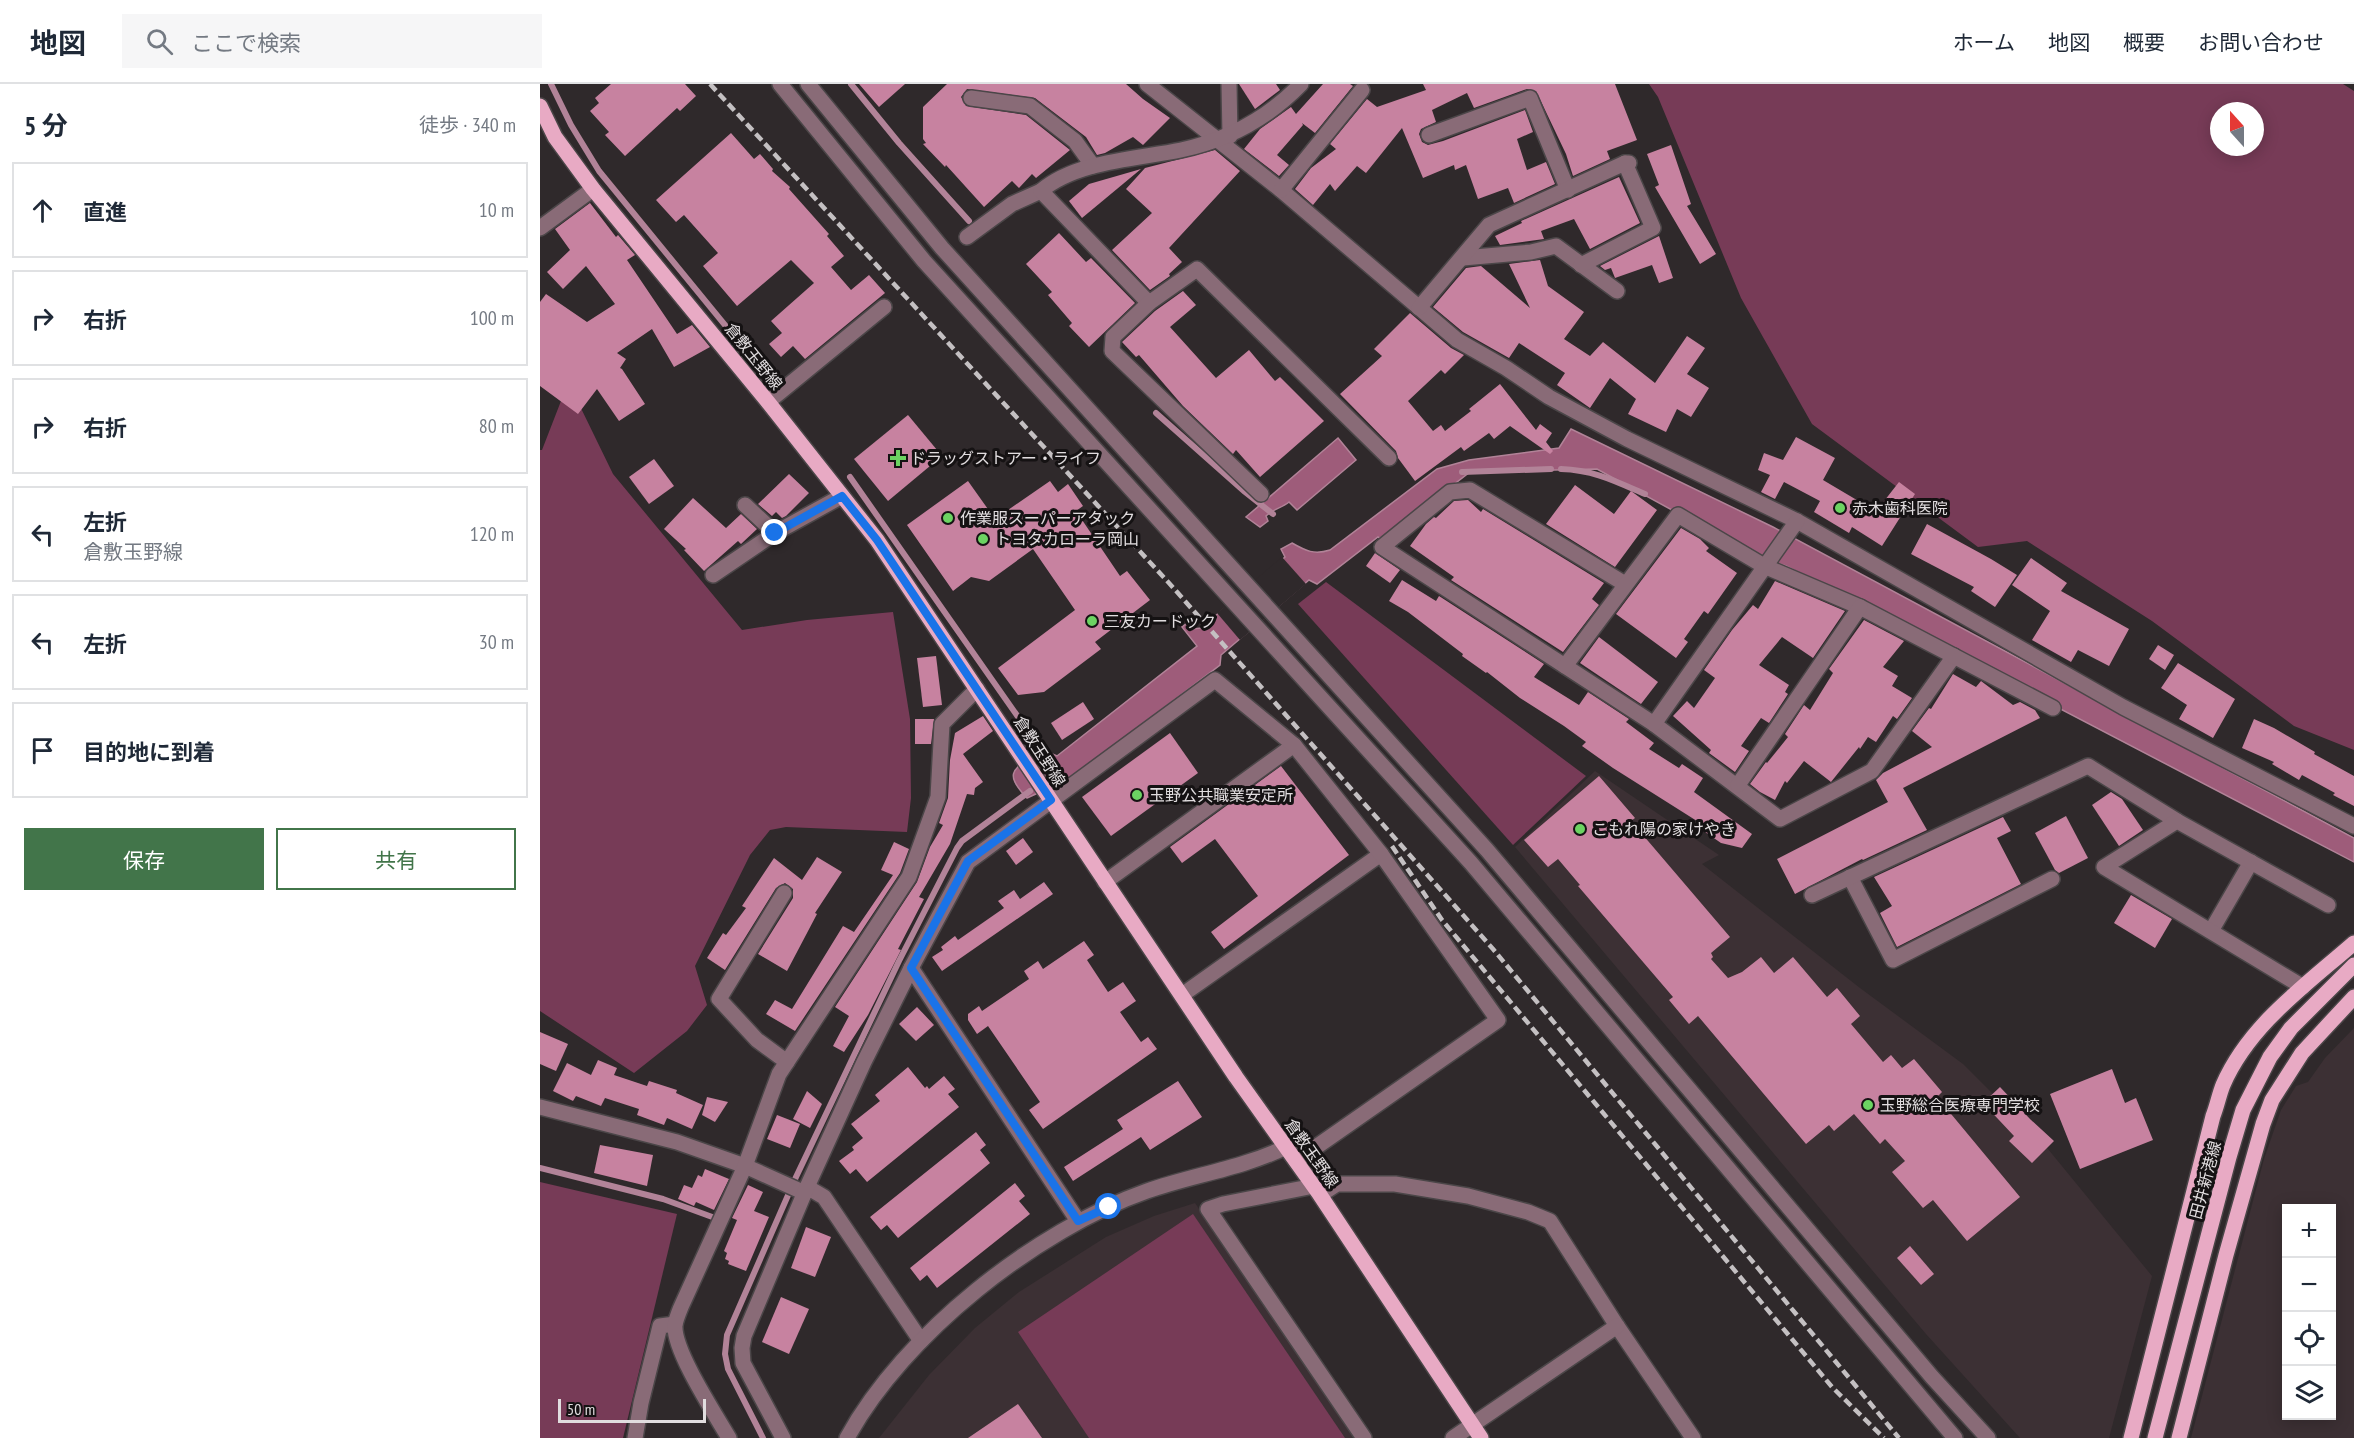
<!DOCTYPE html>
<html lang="ja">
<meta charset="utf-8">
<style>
:root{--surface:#fff;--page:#f6f6f7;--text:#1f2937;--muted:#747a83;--line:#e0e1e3;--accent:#42754a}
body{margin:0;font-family:"PT Sans Narrow","Noto Sans JP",sans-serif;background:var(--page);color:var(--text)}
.controls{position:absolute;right:18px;bottom:18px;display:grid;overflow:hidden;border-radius:0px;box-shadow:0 3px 15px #0003}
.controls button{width:54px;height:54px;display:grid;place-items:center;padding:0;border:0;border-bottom:2px solid var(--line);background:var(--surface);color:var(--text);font:30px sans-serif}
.compass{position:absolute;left:1670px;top:18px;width:54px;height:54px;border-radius:50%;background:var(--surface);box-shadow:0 3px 15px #0003;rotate:339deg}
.scale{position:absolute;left:18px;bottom:15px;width:148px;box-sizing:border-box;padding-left:6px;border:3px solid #e1dddf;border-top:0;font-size:16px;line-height:21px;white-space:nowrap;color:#e1dddf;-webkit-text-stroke:4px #151213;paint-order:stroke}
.stop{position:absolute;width:18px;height:18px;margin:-14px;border:4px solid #1a73e8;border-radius:50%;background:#fff}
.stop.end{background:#1a73e8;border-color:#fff;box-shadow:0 2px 6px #0008}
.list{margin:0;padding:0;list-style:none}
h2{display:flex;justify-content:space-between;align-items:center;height:78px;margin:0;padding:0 24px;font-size:26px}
h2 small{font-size:20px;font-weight:400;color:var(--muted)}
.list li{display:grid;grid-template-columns:39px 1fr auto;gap:18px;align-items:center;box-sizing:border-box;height:96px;margin:0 12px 12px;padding:0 12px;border:2px solid var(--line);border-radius:0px}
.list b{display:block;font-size:22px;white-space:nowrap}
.list p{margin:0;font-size:20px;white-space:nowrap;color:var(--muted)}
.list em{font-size:20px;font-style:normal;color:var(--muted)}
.actions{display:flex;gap:12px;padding:18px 24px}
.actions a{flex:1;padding:14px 0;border:2px solid var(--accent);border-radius:0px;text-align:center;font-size:21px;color:var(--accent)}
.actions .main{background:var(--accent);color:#fff}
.icon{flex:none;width:33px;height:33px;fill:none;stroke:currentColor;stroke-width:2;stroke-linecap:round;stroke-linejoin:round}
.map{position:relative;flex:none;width:1814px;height:1354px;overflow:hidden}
header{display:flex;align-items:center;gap:36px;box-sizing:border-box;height:84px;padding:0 30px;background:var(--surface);border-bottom:2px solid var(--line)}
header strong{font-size:28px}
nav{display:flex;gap:33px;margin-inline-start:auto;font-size:21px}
.search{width:420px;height:54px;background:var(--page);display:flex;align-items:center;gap:15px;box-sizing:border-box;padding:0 21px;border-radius:0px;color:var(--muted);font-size:22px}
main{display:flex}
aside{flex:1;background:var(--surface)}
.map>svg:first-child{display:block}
.built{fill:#3c3034;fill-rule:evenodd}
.green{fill:#773b57;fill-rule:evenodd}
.water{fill:#9e5c7a;stroke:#b28398;stroke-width:1.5}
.pier{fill:#2f292b}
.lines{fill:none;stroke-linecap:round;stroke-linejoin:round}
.stream{stroke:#b28398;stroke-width:6}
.building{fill:#c782a0}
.minor-casing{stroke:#4b4648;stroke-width:18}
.major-casing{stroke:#4b4648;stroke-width:18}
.minor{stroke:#896b77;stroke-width:15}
.major{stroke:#e8aac4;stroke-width:15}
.rail{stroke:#c4c0c2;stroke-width:4.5;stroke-dasharray:9 4.5;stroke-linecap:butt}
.route{stroke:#1a73e8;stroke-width:8}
.poi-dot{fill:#6cd362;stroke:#151213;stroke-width:2}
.labels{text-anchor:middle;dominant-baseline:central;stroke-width:6;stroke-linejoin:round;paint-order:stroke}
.street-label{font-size:16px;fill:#e1dddf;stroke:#151213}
.poi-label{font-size:16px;fill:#e1dddf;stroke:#151213;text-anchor:start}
</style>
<header>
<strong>地図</strong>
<div class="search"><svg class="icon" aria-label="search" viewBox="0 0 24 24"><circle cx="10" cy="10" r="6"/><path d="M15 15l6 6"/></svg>ここで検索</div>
<nav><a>ホーム</a><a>地図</a><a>概要</a><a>お問い合わせ</a></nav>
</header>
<main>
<aside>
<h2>5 分<small>徒歩 · 340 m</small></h2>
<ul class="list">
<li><svg class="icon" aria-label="ahead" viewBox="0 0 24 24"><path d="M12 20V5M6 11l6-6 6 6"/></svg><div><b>直進</b></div><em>10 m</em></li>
<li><svg class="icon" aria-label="right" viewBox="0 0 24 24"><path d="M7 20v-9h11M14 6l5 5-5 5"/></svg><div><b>右折</b></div><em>100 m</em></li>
<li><svg class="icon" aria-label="right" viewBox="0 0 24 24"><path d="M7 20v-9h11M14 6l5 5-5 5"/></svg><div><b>右折</b></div><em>80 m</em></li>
<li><svg class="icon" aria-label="left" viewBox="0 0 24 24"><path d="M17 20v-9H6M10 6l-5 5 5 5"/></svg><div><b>左折</b><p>倉敷玉野線</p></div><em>120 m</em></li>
<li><svg class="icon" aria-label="left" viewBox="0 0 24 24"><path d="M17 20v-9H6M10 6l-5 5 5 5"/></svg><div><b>左折</b></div><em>30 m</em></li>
<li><svg class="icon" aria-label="arrive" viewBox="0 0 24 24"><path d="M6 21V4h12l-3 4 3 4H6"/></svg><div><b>目的地に到着</b></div></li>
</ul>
<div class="actions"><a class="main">保存</a><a>共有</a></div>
</aside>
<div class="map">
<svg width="1814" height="1354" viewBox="0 0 1814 1354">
<rect width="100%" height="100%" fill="#2f292b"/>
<g class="built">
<path d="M1055,687L1179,771L1162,780L1320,904L1423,980L1465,1022L1471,1020L1612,1192L1569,1354H1480L1386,1250L975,763Z"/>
<path d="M1814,944V1354H1651L1724,1075L1741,1026L1756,1002L1768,998L1785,974ZM1792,1124V1332H1746V1124Z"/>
<path d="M655,1119L817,1354H339L389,1291L435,1244L479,1208L566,1153L614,1132Z"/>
</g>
<g class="green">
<path d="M1109,0H1803L1814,7V666L1754,642L1612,537L1487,457L1438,463L1272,340L1201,214L1118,13ZM1679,27H1715V63H1679Z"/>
<path d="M36,314L73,390L202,546L267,536L353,528L370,635L371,714L367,748L246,743L230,746L210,771L155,882L167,921L147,947L94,989L0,927V366H2L21,317Z"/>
<path d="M786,498L1046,692L973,761L758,520Z"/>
<path d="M0,1098L137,1130L83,1354H0Z"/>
<path d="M653,1130L805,1354H549L478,1248Z"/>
</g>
<g class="water">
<path d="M1031,345L1233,443L1814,754V778L1246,482L1216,472L1057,385L930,388L842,456L838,453L777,500L769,496L681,571L680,581L533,693L487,714C464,690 472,686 495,670L491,657L498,652L510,669L517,672L657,562L642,543L646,540L653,545L661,544L745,473L741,465L752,459C766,467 774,471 790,466L897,385L929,376L1019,364Z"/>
<path d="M798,354L816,376L757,426L749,418C742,424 733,425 726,432L728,437L720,443L706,433Z"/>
</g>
<path class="pier" d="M742,473L766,500L700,556L677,529Z"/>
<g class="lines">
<g class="stream">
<path d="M11,0L31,41L59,87L234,301"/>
<path d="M311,0L359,59L429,137"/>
<path d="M616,329L705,408L733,430"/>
<path d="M1021,385C1054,386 1075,397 1105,410"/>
<path d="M922,388L1011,385"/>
<path d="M310,393L497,660"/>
<path d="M0,1084L123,1115L175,1134"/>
<path d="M223,1354L188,1285L185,1270L187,1251L256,1093L359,877L417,764L422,757L490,707"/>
</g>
</g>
<g class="building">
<path d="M71,0H145L156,12L140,27L137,24L85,72L65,51L69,48L50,27L59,19L55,14Z"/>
<path d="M319,0H365L339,23Z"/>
<path d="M407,0H586L603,15L630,34L603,61L593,53L565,69L557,71L546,53L495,14L427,5L421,13L426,22L486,31L530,66L496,94L492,90L479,104L472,97L444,123L406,81L405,83L383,60L386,59L383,55V23Z"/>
<path d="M699,0H736L740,6L715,25Z"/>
<path d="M783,0H810L813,2L775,49L762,39L763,41L737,71L749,81L739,92L704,65L720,45L751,23L756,30Z"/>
<path d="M883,0H1075L1097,56L1067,67L1070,75L1033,92L1026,70L996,7L987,5L934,24L927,9L892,26L896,38L881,45L879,50L882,58L888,61L903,57L985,26L993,48L977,55L987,86L1006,78L1015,100L974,119L968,104L938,115L926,81L915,86L914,81L883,94L862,44L826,89L817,82L795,107L790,100L773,121L755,105L771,84L796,65L790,60L827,15L837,23L886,6Z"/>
<path d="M191,49L214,75L220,70L233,85L232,87L250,103L249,105L289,150L287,152L304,172L291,183L311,206L329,191L345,209L265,275L253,262L241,273L229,260L242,249L231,237L274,199L251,176L197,222L163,182L178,169L144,131L136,138L116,116Z"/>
<path d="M1131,61L1151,120L1147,122L1176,170L1160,180L1115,103L1119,101L1107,70Z"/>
<path d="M675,66L700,87L629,164L642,178L629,190L630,192L610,206L572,166L612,129L586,105L605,84Z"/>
<path d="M601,85L542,134L529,117L549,100Z"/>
<path d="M1079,93L1100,139L1050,165L1034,135L1001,147L1004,155L960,161L955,152L982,139L981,137Z"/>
<path d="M50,119L76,153L78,151L95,171L87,176L137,250L152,241L170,263L134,283L112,245L77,269L86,275L80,284L82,285L105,320L79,337L57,305L38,330L0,302V218L6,210L47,238L75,220L46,182L23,205L7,188L30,166L15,145Z"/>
<path d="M519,149L546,178L551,174L595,219L549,263L529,242L532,239L508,211L512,208L486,180Z"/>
<path d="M1119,152L1133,194L1119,199L1112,181L1075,194L1071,184L1065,186L1060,182Z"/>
<path d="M1000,176L1008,202L1044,228L1024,255L1050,272L1063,258L1115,299L1147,252L1165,264L1147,290L1169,304L1151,333L1137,325L1126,348L1088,330L1096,315L1070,294L1050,324L1017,301L1025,289L979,259L969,274L923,248L893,223L926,184L941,182L990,224L969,180Z"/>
<path d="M643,207L656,221L630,243L676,294L709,266L735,297L740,293L784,337L720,393L696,366L693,370L643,322L599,271L596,273L582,258L615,227Z"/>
<path d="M870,229L911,264L924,271L905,290L901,286L868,317L893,347L901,341L905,347L931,327L929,325L960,300L996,346L1000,340L1012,349L1006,358L1013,367L1010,370L970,342L954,355L949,349L924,367L921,363L875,397L858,374L856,367L800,310L842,272L834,265Z"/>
<path d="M368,331L402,372L348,417L314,375Z"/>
<path d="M1256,353L1295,374L1283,396L1332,425L1336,418L1341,421L1359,398L1375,410L1342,462L1312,443L1309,449L1274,428L1280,417L1244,398L1235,415L1221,408L1230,391L1218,386L1224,369L1243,376Z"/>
<path d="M114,375L134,402L109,420L89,393Z"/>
<path d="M249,390L269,409L246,432L242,434L236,428L232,432L218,420Z"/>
<path d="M428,397L455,435L510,397L518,408L528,400L543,422L536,427L580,492L587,487L610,516L555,558L561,565L504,608L478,611L458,584L535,526L493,465L449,497L431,493L413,507L367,441Z"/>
<path d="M1035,401L1074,430L1091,407L1117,426L1075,483L1006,440Z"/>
<path d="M153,414L186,444L201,430L217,445L201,460L198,457L164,487L144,466L146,465L124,445Z"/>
<path d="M928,416L941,428L943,425L1064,499L1052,515L1059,521L1023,568L911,496L914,493L870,462L886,440L894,433L896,434L914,417Z"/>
<path d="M1387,440L1451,475L1477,491L1455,523L1431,507L1434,503L1371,470Z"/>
<path d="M1141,444L1160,455L1169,464L1166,467L1197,489L1168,530L1164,527L1144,555L1148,558L1136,574L1076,530Z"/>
<path d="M835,469L860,486L850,499L826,482Z"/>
<path d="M1491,474L1527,499L1521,507L1589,545L1569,582L1538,566L1531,578L1492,556L1510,527L1472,501Z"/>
<path d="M862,496L896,517L899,512L1004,580L994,593L1039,621L1048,608L1089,635L1086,638L1114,659L1109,665L1139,684L1142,680L1163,694L1154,708L1212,750L1202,764L1181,759L1165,748L1168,744L1073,684L1042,662L1046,658L1024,642L980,614L947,588L946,589L922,572L923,570L868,528L849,517Z"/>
<path d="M1235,497L1305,527L1273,574L1242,553L1219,581L1249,601L1245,608L1248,610L1229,639L1221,634L1201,662L1209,667L1195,688L1169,669L1171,666L1133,632L1147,617L1154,624L1175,594L1164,586L1192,546L1213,521L1218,525Z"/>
<path d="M1324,536L1364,557L1343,583L1358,592L1352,602L1372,614L1357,635L1353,632L1336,658L1328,653L1320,665L1319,663L1291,698L1264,677L1247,699L1245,697L1235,716L1220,708L1210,700L1226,678L1227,679L1248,653L1245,650L1264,621L1270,626L1293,589L1289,585Z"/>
<path d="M1059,553L1118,598L1101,620L1040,579Z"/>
<path d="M1618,561L1634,571L1625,586L1609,575Z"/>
<path d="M396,572L402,621L383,623L377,574Z"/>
<path d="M1638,579L1695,615L1673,654L1639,635L1647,621L1621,604Z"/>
<path d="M1413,590L1436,603L1441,597L1473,621L1480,618L1495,626L1500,634L1363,704L1387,746L1323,776L1322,775L1255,810L1237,775L1348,718L1336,696L1343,689L1392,663L1372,647L1389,624L1391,625Z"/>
<path d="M543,618L554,635L522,656L511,639Z"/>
<path d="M443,632L453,647L423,670L443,698L435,704L434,711L427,710L410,760L379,813L384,815L358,865L361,866L328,931L304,968L293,962L309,932L295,923L377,798L390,763L403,741L399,739L408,714L410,676L415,649Z"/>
<path d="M375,635H394L391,660H375Z"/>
<path d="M1714,635L1734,644L1775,668L1774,670L1814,692V722L1793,711L1795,709L1762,691L1759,696L1732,680L1734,678L1702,664Z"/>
<path d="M630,649L658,689L571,752L542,713Z"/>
<path d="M741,682L809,771L684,865L671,848L718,812L675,755L642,779L630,763Z"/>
<path d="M1059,692L1095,734L1091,737L1190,853L1171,869L1173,873L1171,875L1188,894L1202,888L1221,873L1234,889L1253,873L1287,913L1297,904L1320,932L1311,940L1343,978L1351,971L1362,984L1374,975L1402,1008L1397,1013L1480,1113L1427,1157L1393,1116L1383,1124L1352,1088L1365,1077L1345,1055L1340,1060L1314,1030L1294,1047L1289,1041L1266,1060L1158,932L1149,940L1129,916L1133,913L1038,802L1040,801L1018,775L1008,783L984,756Z"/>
<path d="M1571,708L1582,715L1603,746L1579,762L1552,721Z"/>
<path d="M1526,732L1548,774L1519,789L1515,786L1495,749Z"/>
<path d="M1463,733L1471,747L1457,754L1481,800L1357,863L1340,829L1352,822L1334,793Z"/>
<path d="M483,754L493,768L476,781L466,767Z"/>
<path d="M354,758L369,765L360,789L255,947L226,930L235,916L252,925L303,842L314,848L353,791L341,786Z"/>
<path d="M277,773L302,788L275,829L277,830L247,887L218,870L253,814V805L245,799L236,804L185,886L167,874L183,849L186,851L206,824L202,822L234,774L262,796Z"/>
<path d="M504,798L513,810L402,887L392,873L403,866L401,863L415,852L418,856L464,824L458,817L474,806L480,815Z"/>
<path d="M1591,811L1632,835L1615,864L1574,839Z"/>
<path d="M544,857L554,871L547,876L568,908L583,898L596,917L580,928L601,958L608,953L617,965L503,1045L489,1026L500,1018L448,942L437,950L428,936V930L439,922L442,927L489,895L484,887L498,877L503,885Z"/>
<path d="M377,923L394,941L376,957L359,940Z"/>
<path d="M0,948L28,960L16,987L0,980Z"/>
<path d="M58,976L77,984L74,991L107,1002L109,997L137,1006L136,1009L163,1021L152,1045L127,1034L124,1041L97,1031L99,1025L65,1014L61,1022L36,1012L33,1017L13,1007L27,979L51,991Z"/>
<path d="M368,983L385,1004L387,1002L389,1005L404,992L415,1005L408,1010L419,1023L327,1098L316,1085L310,1090L299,1077L314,1066L312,1063L323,1054L311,1040L340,1017L335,1011Z"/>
<path d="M1572,985L1585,1019L1596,1014L1613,1056L1540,1085L1510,1010Z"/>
<path d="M638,997L662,1033L610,1066L601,1053L533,1097L524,1083L583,1045L577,1036Z"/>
<path d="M1460,1003L1490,1035L1514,1057L1492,1079L1469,1057L1474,1052L1443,1019Z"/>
<path d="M267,1007L282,1020L270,1044L253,1035Z"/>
<path d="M167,1013L188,1018L175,1038L162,1031Z"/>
<path d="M237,1031L260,1040L250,1064L227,1055Z"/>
<path d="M436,1048L446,1061L440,1066L450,1079L358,1154L347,1141L341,1146L330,1133Z"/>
<path d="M60,1061L113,1071L107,1102L54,1089Z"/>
<path d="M165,1085L189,1095L174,1126L156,1118L154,1122L138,1115L144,1101L152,1104L158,1091L162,1093Z"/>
<path d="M475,1099L485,1112L479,1117L490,1130L397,1204L387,1191L380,1197L370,1184Z"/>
<path d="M208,1101L223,1108L214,1127L229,1133L206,1187L188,1180L189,1177L185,1175L187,1169L184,1167L197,1136L192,1134Z"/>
<path d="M266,1143L291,1153L275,1193L251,1184Z"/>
<path d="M1370,1162L1394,1190L1381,1201L1357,1174Z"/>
<path d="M241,1213L269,1225L249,1270L222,1258Z"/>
<path d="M478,1320L502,1354H428Z"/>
</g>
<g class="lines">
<g class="minor-casing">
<g id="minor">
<path d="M240,0L384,177L931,779L1415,1354"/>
<path d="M268,0L402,164L947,766L1392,1293L1448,1354"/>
<path d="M607,0L741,106L917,256L966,284L1009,313L1087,355L1257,437L1583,623L1814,742"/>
<path d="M689,0L690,52"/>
<path d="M431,14L490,22L535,57L553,82"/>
<path d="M889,51L990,14L1028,106"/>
<path d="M741,106L822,6"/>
<path d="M0,144L53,105"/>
<path d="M427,153L472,120L501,107"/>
<path d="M923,174L991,168L1016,162L1077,207"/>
<path d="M1041,181L1113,144L1085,79"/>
<path d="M609,219L501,107C536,77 597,75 641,66C688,56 728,34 761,0"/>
<path d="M879,224L949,141L1085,79H1089"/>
<path d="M228,318L344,223"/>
<path d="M721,410L572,267L573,253L609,219L657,185L849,374"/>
<path d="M205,421L235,449L302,412"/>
<path d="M173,491L235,449"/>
<path d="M1085,500L930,406L910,408L842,463L1114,640L1240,735L1332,687L1414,572"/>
<path d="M1025,582L1138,431L1224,482L1320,523L1513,624"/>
<path d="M1114,640L1257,437"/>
<path d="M1198,701L1320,523"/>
<path d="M1310,793L1353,876L1512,795"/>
<path d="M565,798L754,661"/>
<path d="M244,809L179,915L217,956L247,978"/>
<path d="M1272,811L1548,682L1637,737"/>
<path d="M1671,847L1711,778"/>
<path d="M371,884L538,1137"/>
<path d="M1763,903L1564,783L1637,737L1788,821"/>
<path d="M642,911L841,770"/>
<path d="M0,1023L137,1058L205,1082L265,1109"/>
<path d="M774,1102L683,1120L668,1125L824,1354"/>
<path d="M267,1103L284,1113L381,1257"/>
<path d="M780,1111L797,1100H855L928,1112L988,1128L1010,1137L1077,1242L1153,1354"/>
<path d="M95,1354L101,1319L120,1242L135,1240"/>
<path d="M189,1354C175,1330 133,1266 135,1241C136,1235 139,1228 141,1223L205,1082L239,990L369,793L398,713L402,640L437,605"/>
<path d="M243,1354L203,1279L202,1264L204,1252L267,1103L324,978L371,884L428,778L675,596L754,661L841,770L958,936L756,1077"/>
<path d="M307,1354C364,1250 496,1146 607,1107C653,1091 703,1084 746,1063"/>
<path d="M913,1354L1077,1242"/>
</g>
</g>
<g class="major-casing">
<g id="major">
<path d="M0,22L15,53L53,105L228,318L337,456L696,993L780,1111L941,1354"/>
<path d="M1591,1354L1673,1032C1677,1022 1679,1011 1683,1001C1709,941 1766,901 1814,859"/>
<path d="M1615,1354L1689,1073L1703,1026L1730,973L1751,944L1814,881"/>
<path d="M1639,1354L1686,1171L1723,1040L1732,1016L1762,969L1814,913"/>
</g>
</g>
<use href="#minor" class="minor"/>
<use href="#major" class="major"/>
<g class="rail">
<path d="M170,0L629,499L953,865L1359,1354"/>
<path d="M852,762L902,836L1292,1303L1344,1354"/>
</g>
</g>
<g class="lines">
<path class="route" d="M235,449L302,412L337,456L511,716L428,777L371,884L538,1137L569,1123"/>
</g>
<g class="poi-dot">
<path d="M355 365h6v6h6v6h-6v6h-6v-6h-6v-6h6z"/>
<circle cx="1300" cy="424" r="6"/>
<circle cx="408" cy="434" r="6"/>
<circle cx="443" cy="455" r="6"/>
<circle cx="552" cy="537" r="6"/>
<circle cx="597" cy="711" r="6"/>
<circle cx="1040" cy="745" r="6"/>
<circle cx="1328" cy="1021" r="6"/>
</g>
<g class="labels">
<g class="street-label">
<text transform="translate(214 272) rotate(51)">倉敷玉野線</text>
<text transform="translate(500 667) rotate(57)">倉敷玉野線</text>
<text transform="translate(772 1069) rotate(55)">倉敷玉野線</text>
<text transform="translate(1665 1096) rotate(-75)">田井新港線</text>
</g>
<g class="poi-label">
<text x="370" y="374">ドラッグストアー・ライフ</text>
<text x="1312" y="424">赤木歯科医院</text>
<text x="420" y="434">作業服スーパーアタック</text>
<text x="455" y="455">トヨタカローラ岡山</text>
<text x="564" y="537">三友カードック</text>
<text x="609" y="711">玉野公共職業安定所</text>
<text x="1052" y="745">こもれ陽の家けやき</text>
<text x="1340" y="1021">玉野総合医療専門学校</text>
</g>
</g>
</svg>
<div class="controls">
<button>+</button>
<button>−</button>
<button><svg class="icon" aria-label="locate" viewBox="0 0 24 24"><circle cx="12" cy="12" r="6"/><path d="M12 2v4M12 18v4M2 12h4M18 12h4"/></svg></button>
<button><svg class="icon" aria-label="layers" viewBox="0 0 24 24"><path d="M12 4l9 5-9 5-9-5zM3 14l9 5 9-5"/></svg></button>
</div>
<svg class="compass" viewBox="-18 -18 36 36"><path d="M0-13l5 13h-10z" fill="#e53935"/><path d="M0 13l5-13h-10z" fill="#747a83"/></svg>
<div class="scale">50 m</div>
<div class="stop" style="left:569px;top:1123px"></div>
<div class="stop end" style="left:235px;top:449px"></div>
</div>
</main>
